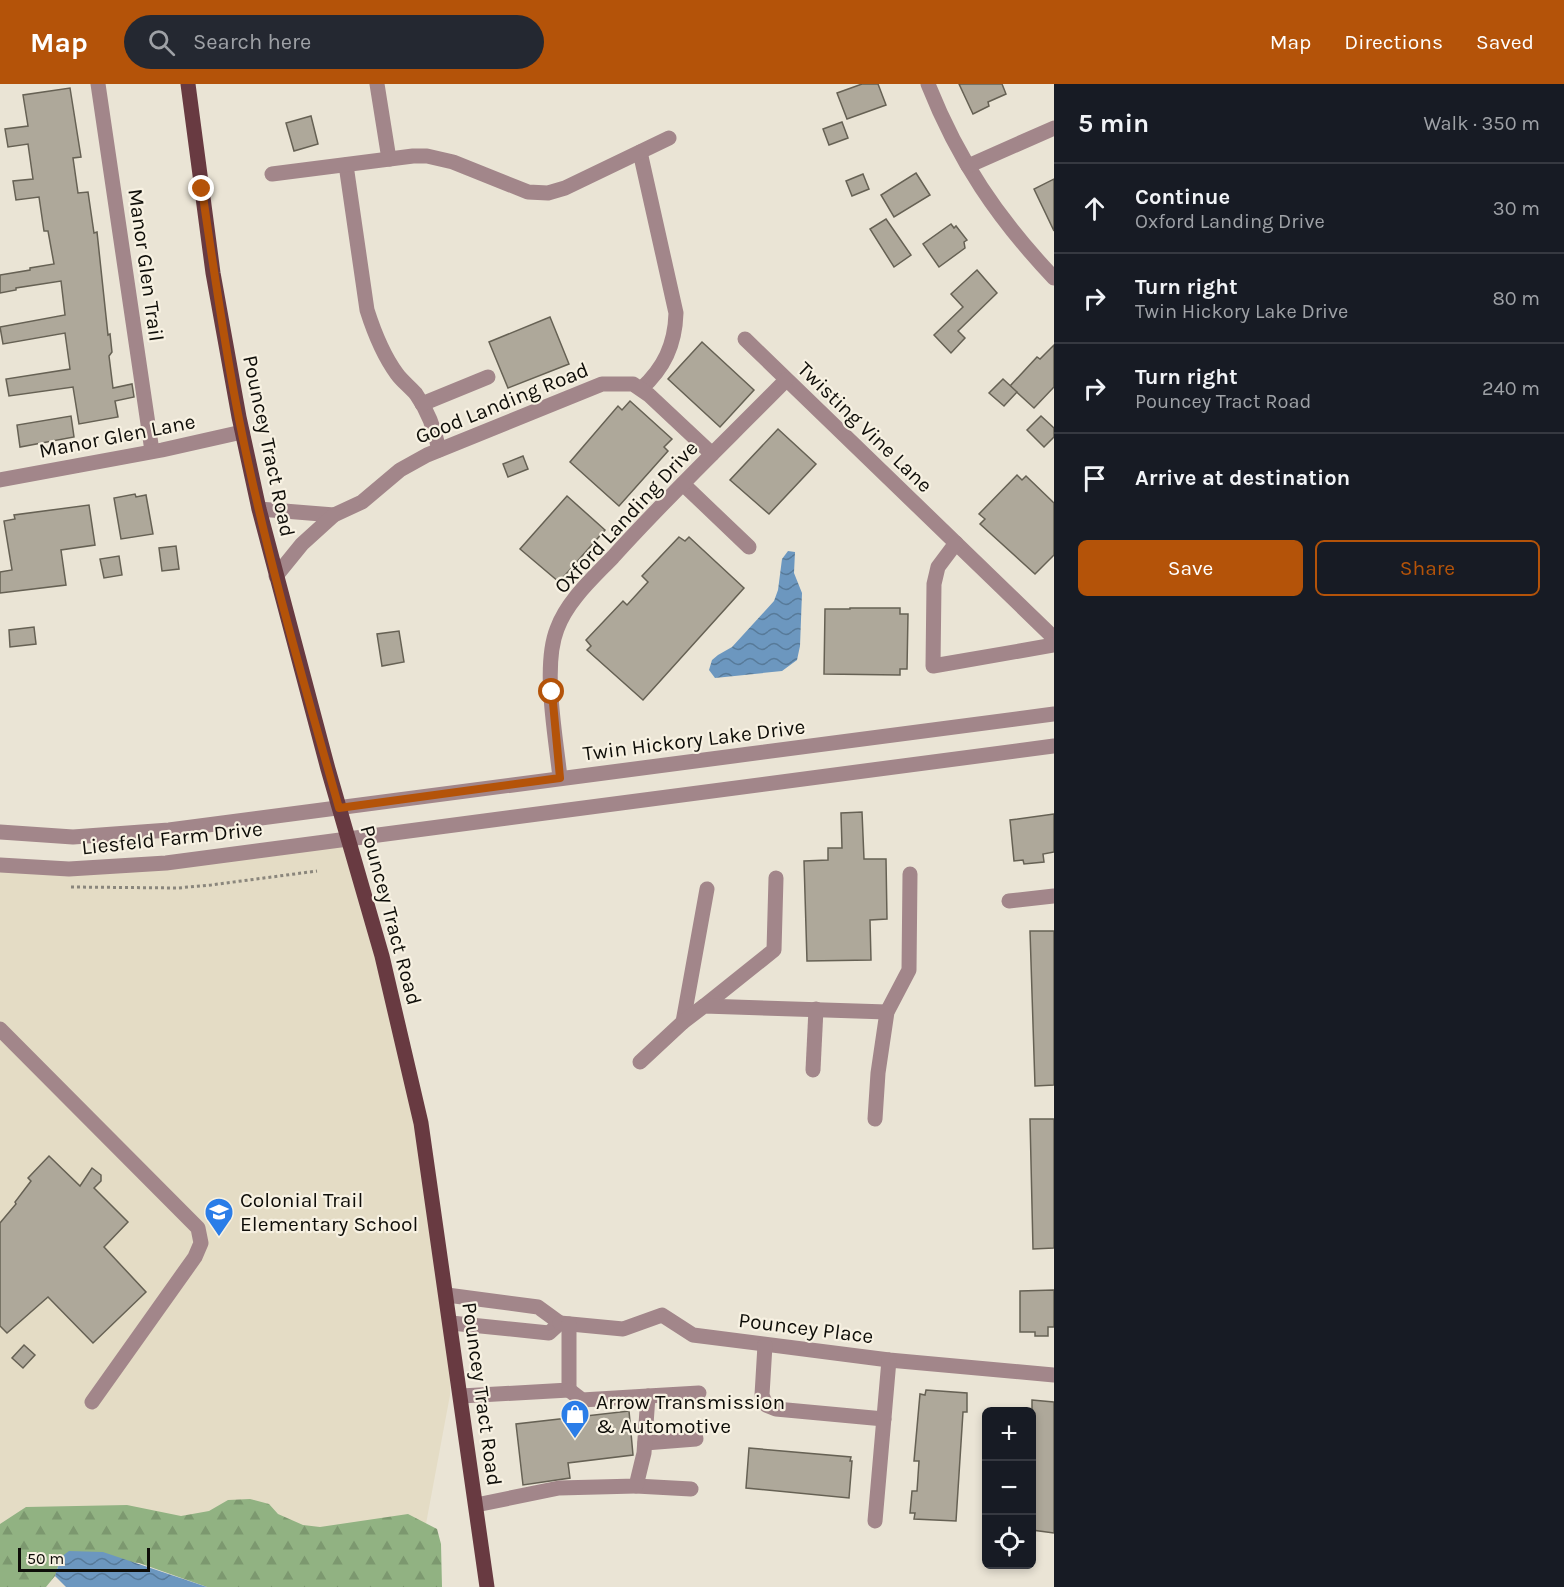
<!DOCTYPE html>
<meta charset="utf-8">
<style>
:root{--surface:#171b24;--page:#242831;--text:#f1f3f6;--muted:#9ea1a6;--line:#363941;--accent:#b45309}
body{margin:0;font-family:Karla,sans-serif;background:var(--page);color:var(--text)}
.controls{position:absolute;right:18px;bottom:18px;display:grid;overflow:hidden;border-radius:9px;box-shadow:0 3px 9px #0003}
.controls button{width:54px;height:54px;display:grid;place-items:center;padding:0;border:0;border-bottom:2px solid var(--line);background:var(--surface);color:var(--text);font:30px sans-serif}
.scale{position:absolute;left:18px;bottom:15px;width:132px;box-sizing:border-box;padding-left:6px;border:3px solid #0e0d08;border-top:0;font-size:16px;line-height:21px;white-space:nowrap;color:#0e0d08;-webkit-text-stroke:4px #f7f1e2;paint-order:stroke}
.stop{position:absolute;width:18px;height:18px;margin:-14px;border:4px solid #b45309;border-radius:50%;background:#fff}
.stop.end{background:#b45309;border-color:#fff;box-shadow:0 2px 6px #0008}
.list{margin:0;padding:0;list-style:none}
h2{display:flex;justify-content:space-between;align-items:center;height:78px;margin:0;padding:0 24px;font-size:26px}
h2 small{font-size:20px;font-weight:400;color:var(--muted)}
.list li{display:grid;grid-template-columns:39px 1fr auto;gap:18px;align-items:center;box-sizing:border-box;height:90px;padding:0 24px;border-top:2px solid var(--line)}
.list b{display:block;font-size:22px;white-space:nowrap}
.list p{margin:0;font-size:20px;white-space:nowrap;color:var(--muted)}
.list em{font-size:20px;font-style:normal;color:var(--muted)}
.actions{display:flex;gap:12px;padding:18px 24px}
.actions a{flex:1;padding:14px 0;border:2px solid var(--accent);border-radius:9px;text-align:center;font-size:21px;color:var(--accent)}
.actions .main{background:var(--accent);color:#fff}
.icon{flex:none;width:33px;height:33px;fill:none;stroke:currentColor;stroke-width:2;stroke-linecap:round;stroke-linejoin:round}
.map{position:relative;flex:none;width:1054px;height:1503px;overflow:hidden}
header{display:flex;align-items:center;gap:36px;box-sizing:border-box;height:84px;padding:0 30px;background:var(--accent);color:#fff}
header strong{font-size:28px}
nav{display:flex;gap:33px;margin-inline-start:auto;font-size:21px}
.search{width:420px;height:54px;background:var(--page);display:flex;align-items:center;gap:15px;box-sizing:border-box;padding:0 21px;border-radius:33px;color:var(--muted);font-size:22px}
main{display:flex}
aside{flex:1;background:var(--surface)}
.map>svg:first-child{display:block}
.built{fill:#e4dcc5}
.forest{fill:url(#forest-firs)}
.water{fill:url(#water-waves)}
.building{fill:#aea89a;stroke:#666154;stroke-width:1.5}
.lines{fill:none;stroke-linecap:round;stroke-linejoin:round}
.path{stroke:#8a867c;stroke-width:3;stroke-dasharray:3 3;stroke-linecap:butt}
.minor{stroke:#a2868a;stroke-width:15}
.major{stroke:#683a41;stroke-width:15}
.route{stroke:#b45309;stroke-width:8}
.labels{text-anchor:middle;dominant-baseline:central;stroke-width:4.5;stroke-linejoin:round;paint-order:stroke}
.street-label{font-size:21px;fill:#0e0d08;stroke:#f7f1e2}
.poi-label{font-size:21px;fill:#0e0d08;stroke:#f7f1e2;text-anchor:start}
</style>
<header>
<strong>Map</strong>
<div class="search"><svg class="icon" aria-label="search" viewBox="0 0 24 24"><circle cx="10" cy="10" r="6"/><path d="M15 15l6 6"/></svg>Search here</div>
<nav><a>Map</a><a>Directions</a><a>Saved</a></nav>
</header>
<main>
<div class="map">
<svg width="1054" height="1503" viewBox="0 0 1054 1503">
<defs>
<pattern id="forest-firs" width="22" height="20" patternUnits="userSpaceOnUse" patternTransform="scale(1.5)"><rect width="22" height="20" fill="#91b282"/><path d="M5 1l3.5 6h-7zM16 11l3.5 6h-7z" fill="#7c986f"/></pattern>
<pattern id="water-waves" width="16" height="10" patternUnits="userSpaceOnUse" patternTransform="scale(1.5)"><rect width="16" height="10" fill="#6c97bf"/><path d="M0 5q4-4 8 0t8 0" fill="none" stroke="#577a99"/></pattern>
</defs>
<rect width="100%" height="100%" fill="#eae4d5"/>
<path class="built" d="M349,755L400,946L451,1239L450,1311L423,1456L0,1442V781L45,784Z"/>
<path class="forest" d="M250,1415L269,1420L278,1430L303,1441L320,1443L408,1430L437,1445L441,1460L442,1503H207L139,1479L61,1473L55,1492L46,1503H0V1440L26,1423L127,1421L181,1432L209,1427L228,1416Z"/>
<g class="water">
<path d="M788,467L795,468L794,489L802,509L800,562L797,576L782,587L715,594L709,586L712,576L718,571L732,563L774,517L778,506L782,475Z"/>
<path d="M69,1467L103,1468L207,1503H66L55,1492L61,1473Z"/>
</g>
<g class="building">
<path d="M862,0H878L886,21L847,35L837,9Z"/>
<path d="M959,0H1002L1006,10L988,18L989,22L973,30Z"/>
<path d="M70,4L81,73L73,74L78,109L88,108L94,149L97,148L108,251L110,250L112,268L109,272L113,304L132,300L134,313L115,317L118,333L79,340L73,303L9,312L6,295L70,285L65,249L3,260L0,243L65,231L61,197L16,204V206L0,209V191L30,186V184L54,180L48,147H44L39,113L16,116L13,97L33,95L28,60L8,63L5,45L28,42L23,11Z"/>
<path d="M311,32L318,60L294,67L286,39Z"/>
<path d="M842,38L848,54L829,61L823,45Z"/>
<path d="M916,89L930,111L894,133L881,111Z"/>
<path d="M863,90L869,105L852,112L846,97Z"/>
<path d="M1054,95V147L1034,105Z"/>
<path d="M886,135L911,171L894,183L870,145Z"/>
<path d="M951,140L954,144L956,142L967,156L964,158L965,164L939,183L923,160Z"/>
<path d="M977,186L997,209L958,247L965,254L951,269L934,251L963,223L951,210Z"/>
<path d="M550,233L569,280L508,304L489,258Z"/>
<path d="M702,258L754,306L720,343L668,295Z"/>
<path d="M1054,261V303L1034,324L1010,302L1037,273L1040,275Z"/>
<path d="M1003,295L1017,308L1004,322L989,309Z"/>
<path d="M630,317L672,355L664,363L668,367L619,422L570,378L618,322L622,326Z"/>
<path d="M71,332L74,353L20,363L17,341Z"/>
<path d="M1041,332L1054,344V353L1044,363L1027,346Z"/>
<path d="M778,345L816,380L769,430L730,396Z"/>
<path d="M523,372L528,385L508,393L503,380Z"/>
<path d="M1017,391L1022,396L1026,392L1054,419V471L1035,490L980,440L985,435L979,430Z"/>
<path d="M135,410L136,413L146,411L153,450L121,455L114,414Z"/>
<path d="M567,412L605,446L559,498L520,465Z"/>
<path d="M89,421L95,461L61,466L66,501L0,509V488L12,486L4,437L15,435L14,431Z"/>
<path d="M679,453L685,457L689,453L744,504L643,616L587,566L591,562L586,556L623,517L627,521L648,498L642,492Z"/>
<path d="M176,462L179,485L162,487L159,464Z"/>
<path d="M119,472L122,491L104,494L100,475Z"/>
<path d="M850,524H900V530H908L907,585H900V591L824,590L825,525H850Z"/>
<path d="M34,543L36,560L10,563L9,546Z"/>
<path d="M399,547L404,578L382,582L377,550Z"/>
<path d="M862,728L864,775H886L887,835L870,836L871,876L807,877L804,777L828,776V764H842L841,729Z"/>
<path d="M1054,730V768L1043,770L1044,778L1024,780L1023,776L1014,777L1010,736Z"/>
<path d="M1030,847H1054V1001L1035,1002Z"/>
<path d="M1030,1035H1054V1164L1033,1165Z"/>
<path d="M49,1072L80,1102L92,1084L101,1091V1097L94,1104L128,1138L104,1163L146,1208L93,1259L48,1213L7,1249L0,1242V1139L16,1120L15,1118L31,1097L28,1094Z"/>
<path d="M1054,1206V1243H1048V1252H1035V1248H1020V1207Z"/>
<path d="M24,1261L35,1271L23,1284L12,1274Z"/>
<path d="M926,1306L967,1309V1328H963L956,1437L914,1435L915,1429H910L912,1407H917L919,1377H914L920,1310L925,1311Z"/>
<path d="M1032,1316L1054,1318V1449L1032,1446Z"/>
<path d="M629,1327L633,1371L568,1379L570,1394L523,1401L516,1340Z"/>
<path d="M749,1364L851,1373L850,1377H852L849,1414L746,1404Z"/>
</g>
<g class="lines">
<path class="path" d="M71,803L178,804L211,801L317,787"/>
<g class="minor">
<path d="M98,0L152,367"/>
<path d="M377,0L389,75"/>
<path d="M928,0C958,76 998,135 1054,194"/>
<path d="M640,68L676,229C675,261 664,284 641,305"/>
<path d="M346,81L367,226C374,248 383,271 397,290C402,297 410,303 416,310C428,327 435,346 439,366"/>
<path d="M968,82L1054,44"/>
<path d="M272,90L413,72H427L453,78L528,108L548,109L565,104L669,54"/>
<path d="M745,255L1054,554"/>
<path d="M422,320L488,293"/>
<path d="M0,396L162,366L242,348"/>
<path d="M683,400L749,463"/>
<path d="M259,425L334,431"/>
<path d="M956,459L938,483L934,500L933,582L1054,561"/>
<path d="M276,492L302,460L334,431L362,418L400,386L427,371L602,300H633L649,311L712,370"/>
<path d="M560,694C556,653 542,583 557,545C567,517 593,494 613,473C668,412 728,355 786,296"/>
<path d="M0,748L73,753L169,746L1054,630"/>
<path d="M0,781L69,785L166,779L1054,662"/>
<path d="M1009,817L1054,812"/>
<path d="M704,922L774,866L776,794"/>
<path d="M683,938L707,805"/>
<path d="M0,945L198,1144L201,1159L195,1173L92,1318"/>
<path d="M640,978L683,938L704,922L887,928"/>
<path d="M813,986L816,925"/>
<path d="M875,1035L878,989L887,928L909,886L910,790"/>
<path d="M447,1211L538,1223L560,1239L549,1249L451,1239"/>
<path d="M560,1239L623,1245L662,1231L693,1251L889,1276L1054,1291"/>
<path d="M765,1261L762,1311L766,1321L776,1325L884,1335"/>
<path d="M461,1312L569,1306V1240"/>
<path d="M648,1312L699,1309"/>
<path d="M645,1359L696,1355"/>
<path d="M636,1402L691,1405"/>
<path d="M476,1421L559,1404L636,1402L644,1369L648,1312L582,1316L569,1306"/>
<path d="M875,1437L889,1276"/>
</g>
<path class="major" d="M188,0L213,189L239,333L259,425L328,685L382,872L421,1039L487,1503"/>
</g>
<g class="lines">
<path class="route" d="M202,105C213,182 224,259 239,335C265,466 303,596 339,724L560,694L552,608"/>
</g>
<defs>
<g id="school-pin" transform="scale(1.5)"><path d="M0 17L-7.5 6A9.5 9.5 0 1 1 7.5 6Z" fill="#2a7de8" stroke="#f7f1e2"/><path d="M0-5L7-2L0 1L-7-2ZM-4 1L0 2.5L4 1V4Q0 6-4 4Z" fill="#fff"/></g>
<g id="shop-pin" transform="scale(1.5)"><path d="M0 17L-7.5 6A9.5 9.5 0 1 1 7.5 6Z" fill="#2a7de8" stroke="#f7f1e2"/><path d="M-5-2.5h2.3a2.7 3.5 0 0 1 5.4 0H5L5.5 6h-11ZM-1.5-2.5h3a1.5 2.3 0 0 0-3 0Z" fill="#fff"/></g>
</defs>
<g fill-rule="evenodd">
<use href="#school-pin" x="219" y="1128"/>
<use href="#shop-pin" x="575" y="1330"/>
</g>
<g class="labels">
<g class="street-label">
<text transform="translate(146 181) rotate(82)">Manor Glen Trail</text>
<text transform="translate(502 319) rotate(-22)">Good Landing Road</text>
<text transform="translate(865 343) rotate(44)">Twisting Vine Lane</text>
<text transform="translate(117 352) rotate(-11)">Manor Glen Lane</text>
<text transform="translate(269 362) rotate(78)">Pouncey Tract Road</text>
<text transform="translate(626 433) rotate(-47)">Oxford Landing Drive</text>
<text transform="translate(694 656) rotate(-7)">Twin Hickory Lake Drive</text>
<text transform="translate(172 754) rotate(-6)">Liesfeld Farm Drive</text>
<text transform="translate(391 831) rotate(75)">Pouncey Tract Road</text>
<text transform="translate(806 1244) rotate(7)">Pouncey Place</text>
<text transform="translate(482 1310) rotate(82)">Pouncey Tract Road</text>
</g>
<g class="poi-label">
<text x="240" y="1116">Colonial Trail<tspan x="240" dy="24">Elementary School</tspan></text>
<text x="596" y="1318">Arrow Transmission<tspan x="596" dy="24">&amp; Automotive</tspan></text>
</g>
</g>
</svg>
<div class="controls">
<button>+</button>
<button>−</button>
<button><svg class="icon" aria-label="locate" viewBox="0 0 24 24"><circle cx="12" cy="12" r="6"/><path d="M12 2v4M12 18v4M2 12h4M18 12h4"/></svg></button>
</div>
<div class="scale">50 m</div>
<div class="stop" style="left:552px;top:608px"></div>
<div class="stop end" style="left:202px;top:105px"></div>
</div>
<aside>
<h2>5 min<small>Walk · 350 m</small></h2>
<ul class="list">
<li><svg class="icon" aria-label="ahead" viewBox="0 0 24 24"><path d="M12 20V5M6 11l6-6 6 6"/></svg><div><b>Continue</b><p>Oxford Landing Drive</p></div><em>30 m</em></li>
<li><svg class="icon" aria-label="right" viewBox="0 0 24 24"><path d="M7 20v-9h11M14 6l5 5-5 5"/></svg><div><b>Turn right</b><p>Twin Hickory Lake Drive</p></div><em>80 m</em></li>
<li><svg class="icon" aria-label="right" viewBox="0 0 24 24"><path d="M7 20v-9h11M14 6l5 5-5 5"/></svg><div><b>Turn right</b><p>Pouncey Tract Road</p></div><em>240 m</em></li>
<li><svg class="icon" aria-label="arrive" viewBox="0 0 24 24"><path d="M6 21V4h12l-3 4 3 4H6"/></svg><div><b>Arrive at destination</b></div></li>
</ul>
<div class="actions"><a class="main">Save</a><a>Share</a></div>
</aside>
</main>
